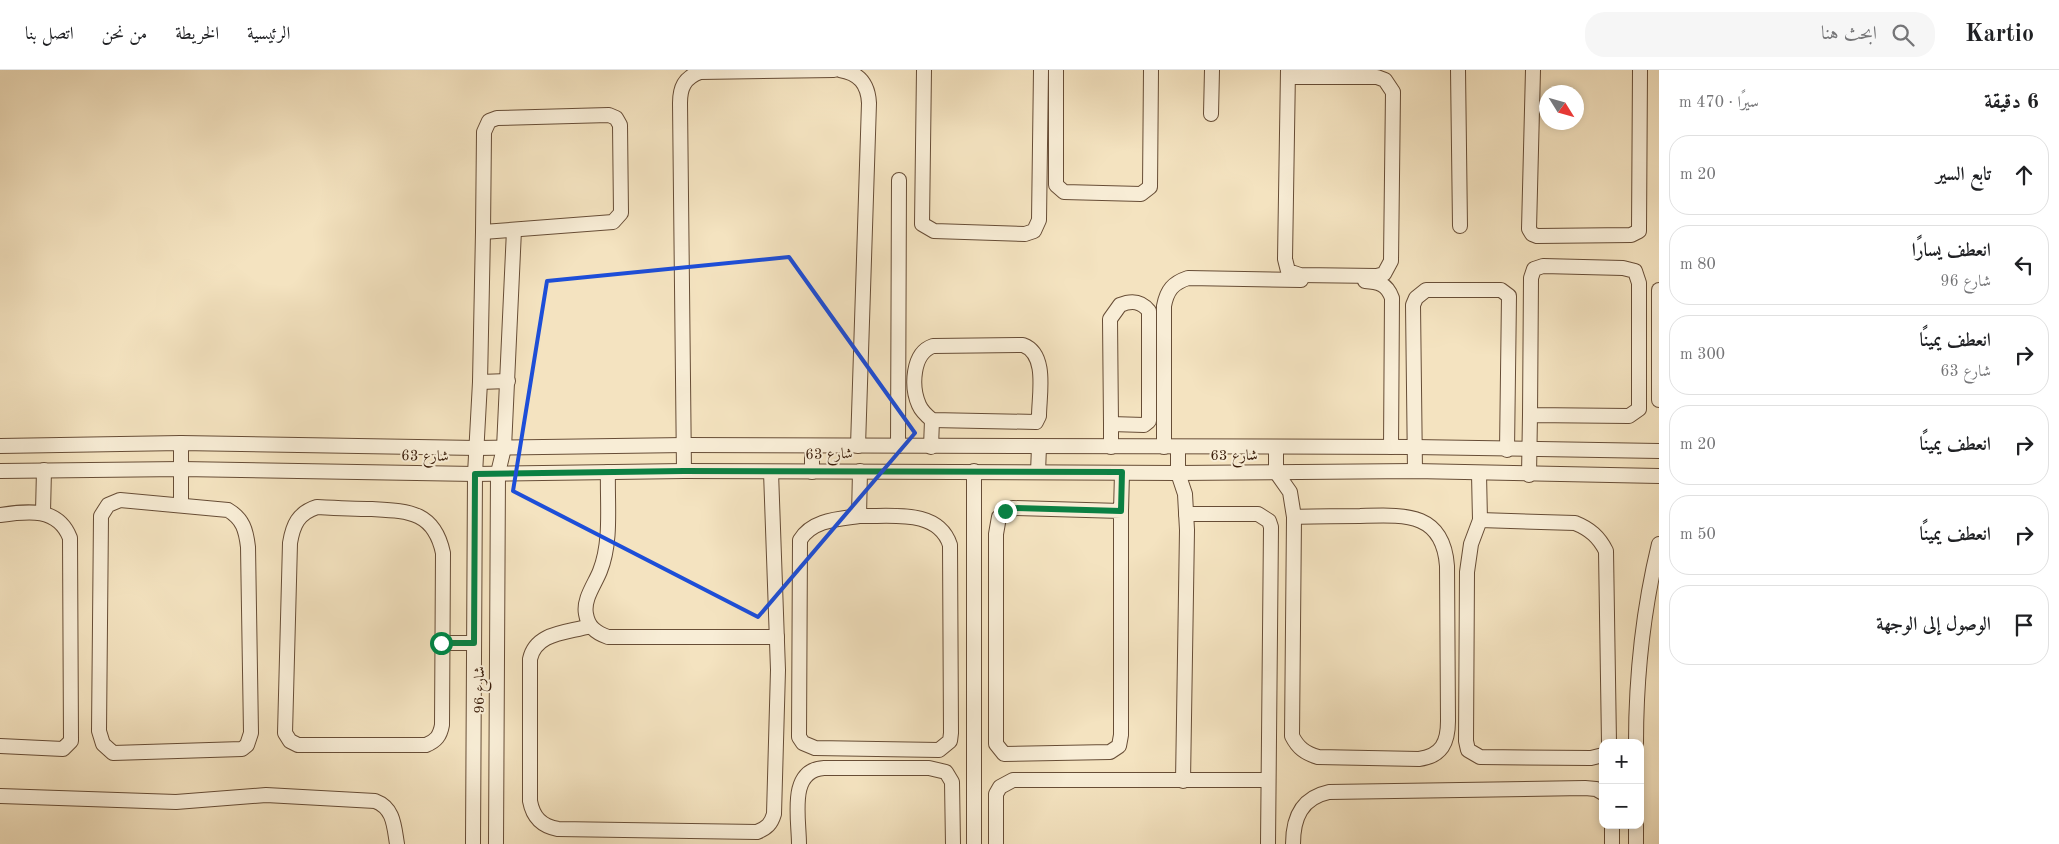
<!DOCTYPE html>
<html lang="ar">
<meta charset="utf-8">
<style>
:root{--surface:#fff;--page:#f6f6f6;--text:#202124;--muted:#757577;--line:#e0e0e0}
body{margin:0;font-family:"Old Standard TT",Amiri,serif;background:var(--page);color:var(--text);direction:rtl}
.controls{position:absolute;right:15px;bottom:15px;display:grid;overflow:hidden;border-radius:10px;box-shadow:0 2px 8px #0003}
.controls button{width:45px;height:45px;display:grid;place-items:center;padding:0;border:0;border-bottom:1px solid var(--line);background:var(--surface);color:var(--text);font:25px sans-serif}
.compass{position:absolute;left:1539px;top:15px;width:45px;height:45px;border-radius:50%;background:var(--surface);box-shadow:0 2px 8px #0003;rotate:127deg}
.stop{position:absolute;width:15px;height:15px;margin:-11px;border:4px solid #0b8043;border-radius:50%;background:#fff}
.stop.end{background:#0b8043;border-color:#fff;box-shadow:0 1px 5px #0008}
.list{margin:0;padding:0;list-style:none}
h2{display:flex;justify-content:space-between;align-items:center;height:65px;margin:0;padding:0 20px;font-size:21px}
h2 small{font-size:16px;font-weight:400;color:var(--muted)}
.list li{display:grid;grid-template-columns:32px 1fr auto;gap:15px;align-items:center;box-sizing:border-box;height:80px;margin:0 10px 10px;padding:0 10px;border:1px solid var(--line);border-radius:20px}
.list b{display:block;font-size:19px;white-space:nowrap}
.list p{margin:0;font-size:16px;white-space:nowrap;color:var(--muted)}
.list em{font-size:16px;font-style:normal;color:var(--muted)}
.icon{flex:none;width:28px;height:28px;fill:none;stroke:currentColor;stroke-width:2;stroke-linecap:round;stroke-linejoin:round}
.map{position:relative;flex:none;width:1659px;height:774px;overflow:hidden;direction:ltr}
header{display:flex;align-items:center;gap:30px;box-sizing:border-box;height:70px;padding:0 25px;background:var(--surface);border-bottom:1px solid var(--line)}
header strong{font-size:24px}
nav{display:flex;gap:28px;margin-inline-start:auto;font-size:18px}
.search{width:350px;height:45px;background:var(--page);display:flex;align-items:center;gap:12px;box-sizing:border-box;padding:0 18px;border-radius:20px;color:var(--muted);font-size:19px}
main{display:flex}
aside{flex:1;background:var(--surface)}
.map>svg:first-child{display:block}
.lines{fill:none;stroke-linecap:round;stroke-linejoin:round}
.minor-casing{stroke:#674d36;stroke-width:16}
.minor{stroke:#f8edd6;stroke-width:14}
.route{stroke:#0b8043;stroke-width:6}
.marked{fill:none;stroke:#1d4ed8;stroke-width:4;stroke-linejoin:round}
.labels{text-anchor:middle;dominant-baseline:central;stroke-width:4;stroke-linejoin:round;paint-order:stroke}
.street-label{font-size:15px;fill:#381b08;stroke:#f8edd6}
</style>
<header>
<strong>Kartio</strong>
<div class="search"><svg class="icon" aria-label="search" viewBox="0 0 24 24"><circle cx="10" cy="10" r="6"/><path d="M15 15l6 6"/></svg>ابحث هنا</div>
<nav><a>الرئيسية</a><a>الخريطة</a><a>من نحن</a><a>اتصل بنا</a></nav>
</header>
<main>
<aside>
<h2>6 دقيقة<small>سيرًا · 470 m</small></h2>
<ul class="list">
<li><svg class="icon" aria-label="ahead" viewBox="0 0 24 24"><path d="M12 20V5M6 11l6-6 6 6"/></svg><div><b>تابع السير</b></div><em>20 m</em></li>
<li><svg class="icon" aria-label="left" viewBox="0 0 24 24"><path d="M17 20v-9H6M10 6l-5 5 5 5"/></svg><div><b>انعطف يسارًا</b><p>شارع 96</p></div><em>80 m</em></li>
<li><svg class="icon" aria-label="right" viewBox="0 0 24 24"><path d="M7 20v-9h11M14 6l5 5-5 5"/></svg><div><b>انعطف يمينًا</b><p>شارع 63</p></div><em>300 m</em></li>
<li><svg class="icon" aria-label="right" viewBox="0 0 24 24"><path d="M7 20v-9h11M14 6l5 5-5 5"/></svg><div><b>انعطف يمينًا</b></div><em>20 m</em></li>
<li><svg class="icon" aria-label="right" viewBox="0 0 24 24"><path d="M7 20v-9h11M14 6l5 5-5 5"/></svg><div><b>انعطف يمينًا</b></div><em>50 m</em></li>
<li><svg class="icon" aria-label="arrive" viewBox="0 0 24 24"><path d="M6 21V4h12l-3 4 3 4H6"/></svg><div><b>الوصول إلى الوجهة</b></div></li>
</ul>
</aside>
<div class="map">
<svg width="1659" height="774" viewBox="0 0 1659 774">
<rect width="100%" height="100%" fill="#f4e3c0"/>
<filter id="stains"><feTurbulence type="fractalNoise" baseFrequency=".004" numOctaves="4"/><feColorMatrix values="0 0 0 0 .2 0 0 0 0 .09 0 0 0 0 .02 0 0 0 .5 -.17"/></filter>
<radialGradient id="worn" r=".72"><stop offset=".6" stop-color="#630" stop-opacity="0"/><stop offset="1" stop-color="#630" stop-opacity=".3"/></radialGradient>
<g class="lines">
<g class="minor-casing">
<g id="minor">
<path d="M840,0C859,3 868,14 869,33L858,376"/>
<path d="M924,0L922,154L934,161L1025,164L1034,161L1039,150L1041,0"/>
<path d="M1056,0V115L1064,122L1141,124L1150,117L1151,0"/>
<path d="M1458,0L1460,156"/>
<path d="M1533,0L1529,159L1532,164L1537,166L1631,165L1639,161L1640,0"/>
<path d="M1288,7H1377L1385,10L1393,22L1391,191L1384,204L1377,206L1300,205L1288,201L1285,189L1288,0"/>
<path d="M1211,44L1212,0"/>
<path d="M609,45L616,48L620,55L621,143L613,152L483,162L484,62L489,51L497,48Z"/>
<path d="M1365,211C1379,212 1387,214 1392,228L1391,377"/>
<path d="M1659,220V330"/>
<path d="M1023,275C1048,284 1039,325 1039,346L1036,352L932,350C927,346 922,342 919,335C911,317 912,283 933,276Z"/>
<path d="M480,312L508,311"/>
<path d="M1111,354L1110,249L1120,235C1132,230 1141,231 1149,241V351L1144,355L1111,354V377"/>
<path d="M0,376L181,373L477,378L685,375L1414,377L1659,381"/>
<path d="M898,376L899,110"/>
<path d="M931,377L932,350"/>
<path d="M1164,377V236C1167,220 1173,213 1188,208L1301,210"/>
<path d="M1178,378V403L1185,424L1187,460L1183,711"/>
<path d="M1276,378V402L1290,422L1294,447L1292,666C1298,678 1305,683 1318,687L1419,689C1442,686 1448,672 1448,651L1447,496C1443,441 1403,445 1360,446C1338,446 1316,446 1294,447"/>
<path d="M0,401L182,399L475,404L684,401L1178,403L1415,401L1659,406"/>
<path d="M684,401L680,33C680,18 684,8 700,2L834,0"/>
<path d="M974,401V774"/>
<path d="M1415,401L1413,235L1416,228L1426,220H1501L1509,226L1507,380"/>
<path d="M608,402C607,434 612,471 600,501C595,514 583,529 586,544C588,557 596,563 608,567H777"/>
<path d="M812,402V377"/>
<path d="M1038,402L1039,377"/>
<path d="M1479,404L1480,450"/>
<path d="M1529,405L1530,345L1629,346L1639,339V213L1635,201L1623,198L1543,196L1534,199L1531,208L1530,345"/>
<path d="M120,430L228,440C243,449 246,460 248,477L251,663L247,675L242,679L113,683L103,674L99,661L101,446L108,435Z"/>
<path d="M181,435V373"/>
<path d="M317,437C335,438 354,439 372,439C408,441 434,441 443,483L442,655C440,666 436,671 426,675H298L290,671L285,663L290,473C293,455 298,443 317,437Z"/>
<path d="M1121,441V665L1119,676L1110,682L1004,684L996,674V464L999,447L1013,438L1121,441L1122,403"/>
<path d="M43,442L44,400"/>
<path d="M1186,444H1258L1269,451L1271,457L1268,774"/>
<path d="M0,445C28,441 58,437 70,468L71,671L63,679L0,676"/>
<path d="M859,446C890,447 938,438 950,475L951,663L950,671L939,680L815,678L803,673L799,667L800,470C812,450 838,449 859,446Z"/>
<path d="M859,446L860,401"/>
<path d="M590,556C567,563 536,562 530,589V731C533,747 541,756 558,759L757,762C767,758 771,754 774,744L778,600L771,402"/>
<path d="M441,573H474"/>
<path d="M1636,673C1636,605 1643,540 1659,474"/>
<path d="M1603,685L1591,688L1480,687L1468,680L1466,671L1467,502L1471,474L1480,450L1575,453C1590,459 1599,467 1606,481L1609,673"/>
<path d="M0,726L176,732L266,725L375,731C394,738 394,756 397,774"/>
<path d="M473,774L475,404L480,312L483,162"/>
<path d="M496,774L498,403L504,378L514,160"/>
<path d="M799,774C799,748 788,700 824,698H929L946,702L952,712L953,774"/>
<path d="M996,774V724L1000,717L1013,710H1268"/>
<path d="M1293,774C1293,748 1301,728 1329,722L1585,718L1596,719L1603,723"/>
<path d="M1612,774V755"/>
<path d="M1636,774V755"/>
</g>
</g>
<use href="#minor" class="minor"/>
</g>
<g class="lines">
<path class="route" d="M441,573H474L475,404L684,401L1122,402L1121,441L1013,438L1005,441"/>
</g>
<path class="marked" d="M789,187L915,363L758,547L513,421L547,211Z"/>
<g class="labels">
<g class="street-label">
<text transform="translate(829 385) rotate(-1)">شارع 63</text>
<text x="1234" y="386">شارع 63</text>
<text transform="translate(425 387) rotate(1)">شارع 63</text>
<text transform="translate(480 620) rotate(-90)">شارع 96</text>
</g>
</g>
<rect width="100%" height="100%" filter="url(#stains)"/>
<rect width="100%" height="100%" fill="url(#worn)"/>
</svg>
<div class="controls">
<button>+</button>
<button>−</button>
</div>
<svg class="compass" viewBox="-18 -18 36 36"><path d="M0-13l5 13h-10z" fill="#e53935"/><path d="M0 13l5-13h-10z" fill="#757577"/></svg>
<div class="stop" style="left:441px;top:573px"></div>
<div class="stop end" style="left:1005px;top:441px"></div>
</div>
</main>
